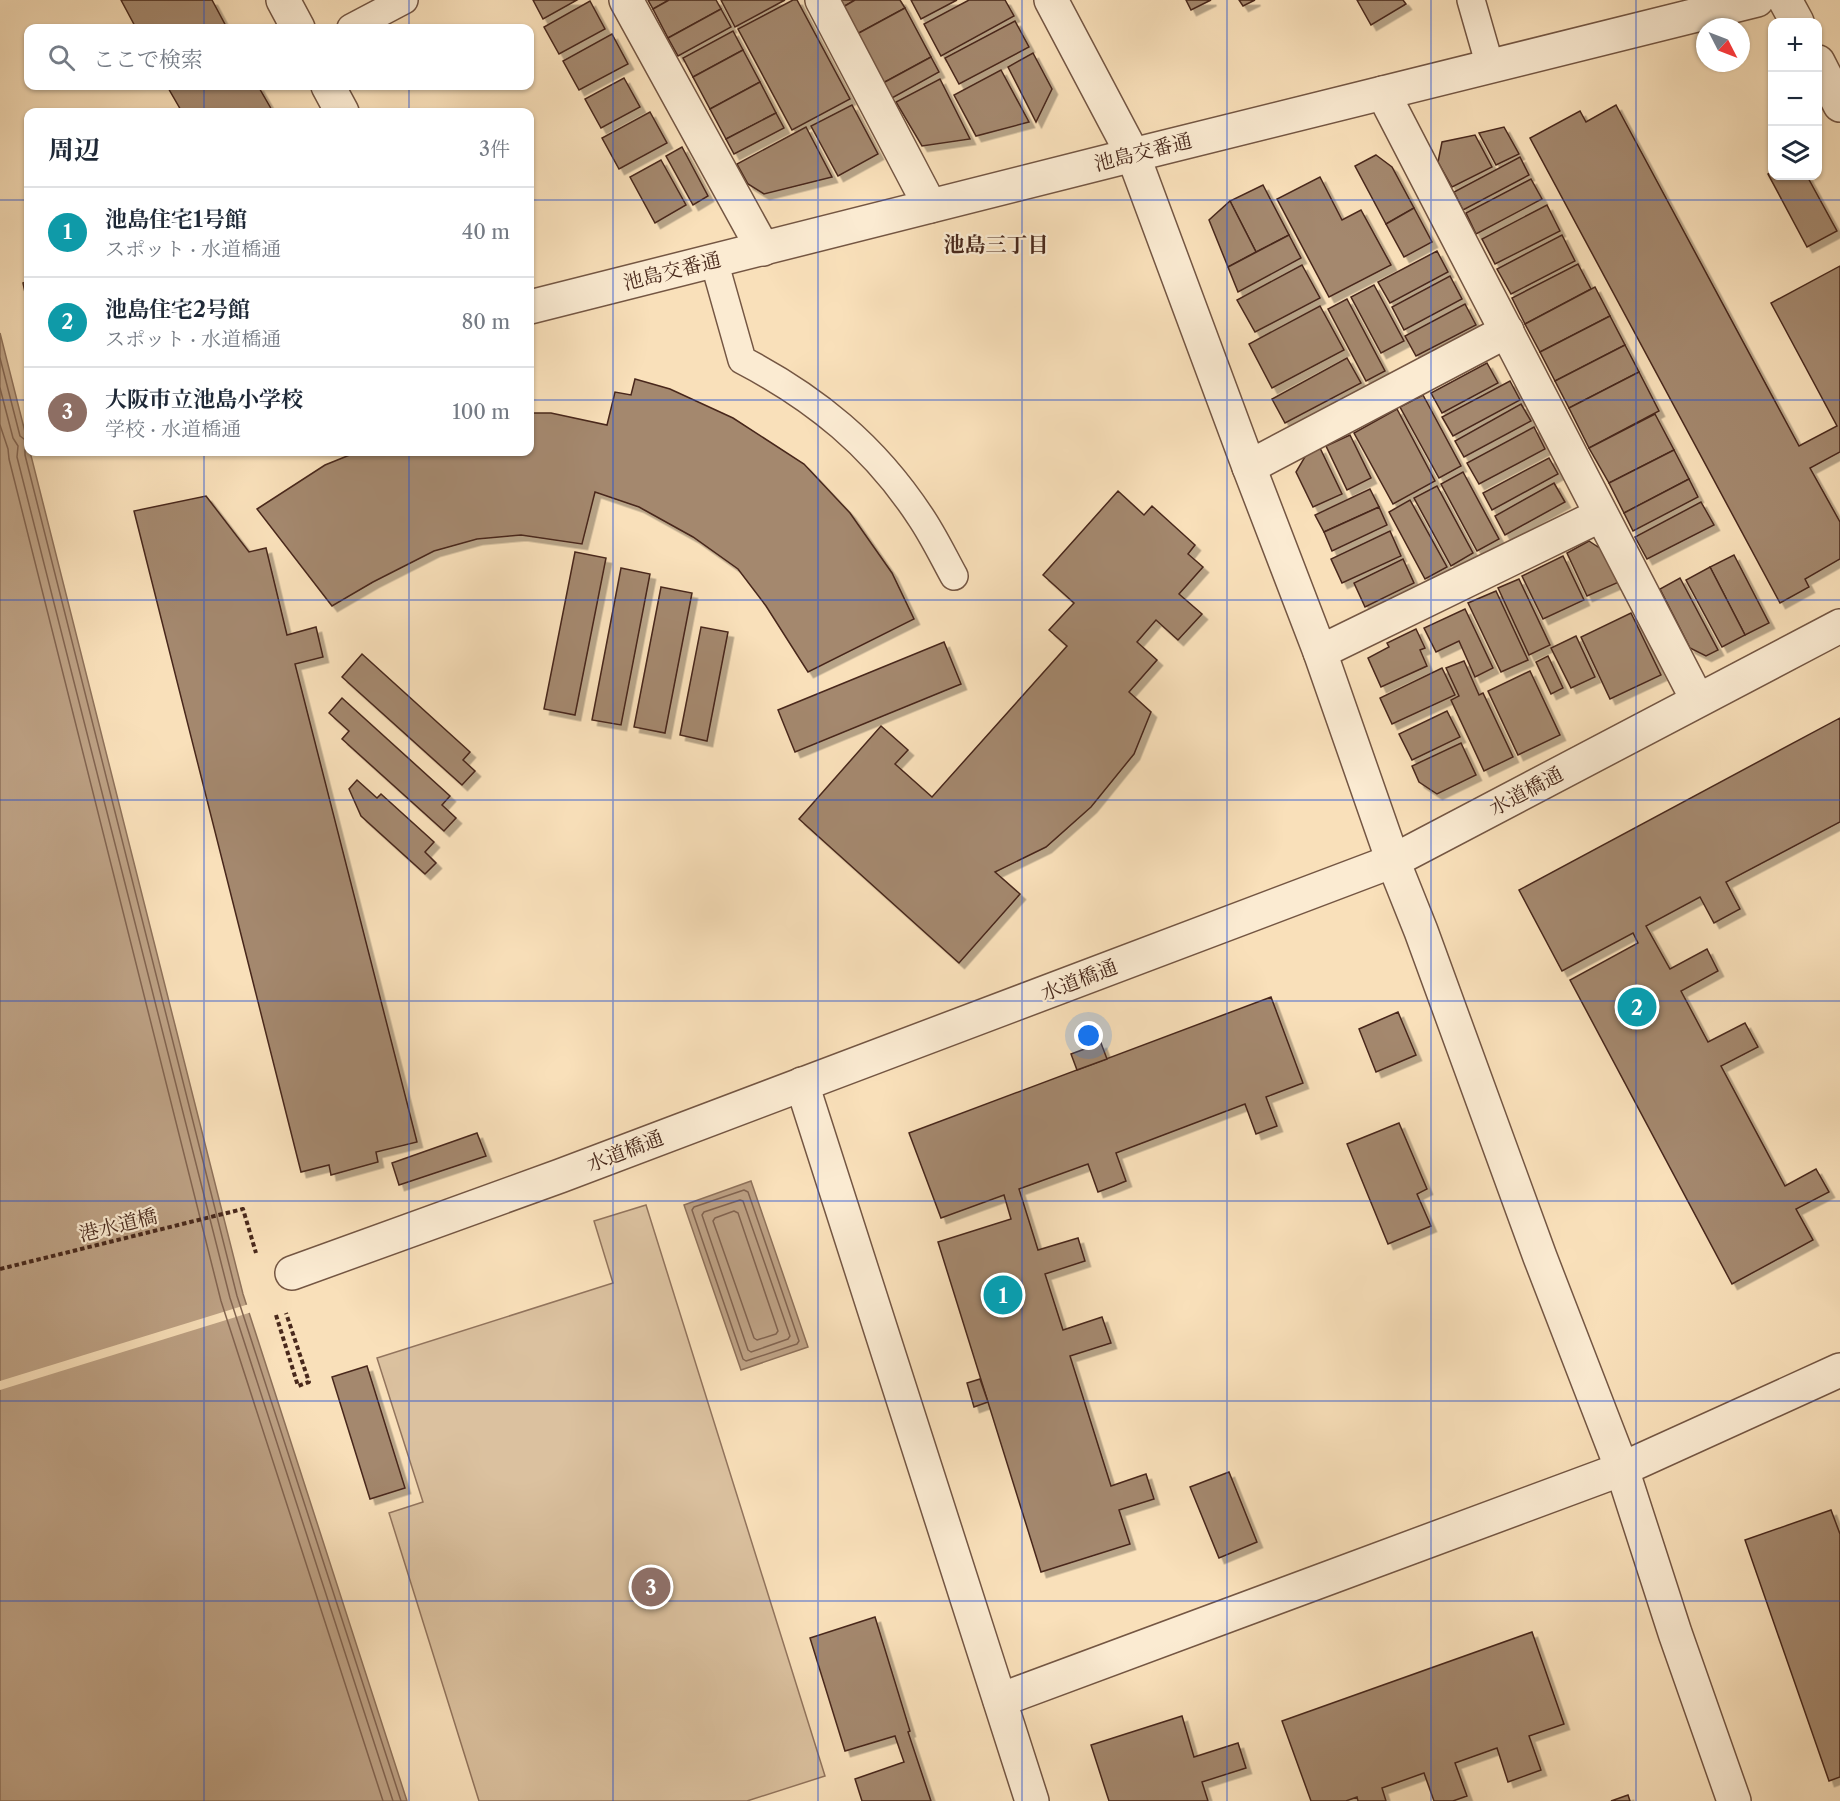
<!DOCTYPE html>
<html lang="ja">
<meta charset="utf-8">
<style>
:root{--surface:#fff;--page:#f6f6f7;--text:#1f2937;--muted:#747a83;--line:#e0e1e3;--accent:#111827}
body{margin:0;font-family:"Libre Caslon Text","Noto Serif JP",serif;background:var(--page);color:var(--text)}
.controls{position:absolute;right:18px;top:18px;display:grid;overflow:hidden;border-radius:12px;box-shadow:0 2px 4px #0004}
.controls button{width:54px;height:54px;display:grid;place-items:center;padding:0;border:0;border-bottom:2px solid var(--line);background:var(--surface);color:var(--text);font:30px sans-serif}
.compass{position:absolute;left:1696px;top:18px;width:54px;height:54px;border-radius:50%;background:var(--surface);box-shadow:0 2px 4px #0004;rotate:132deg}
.you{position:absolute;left:1089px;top:1036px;width:21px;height:21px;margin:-15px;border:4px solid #fff;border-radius:50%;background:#1a73e8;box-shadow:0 0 0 9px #1a73e833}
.badge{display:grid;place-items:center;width:39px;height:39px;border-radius:50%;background:var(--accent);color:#fff;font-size:20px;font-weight:700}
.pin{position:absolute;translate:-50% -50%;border:3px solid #fff;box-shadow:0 2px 6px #0006}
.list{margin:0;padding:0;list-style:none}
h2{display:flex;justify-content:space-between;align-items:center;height:78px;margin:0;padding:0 24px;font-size:26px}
h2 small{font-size:20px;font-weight:400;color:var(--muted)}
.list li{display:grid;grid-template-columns:39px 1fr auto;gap:18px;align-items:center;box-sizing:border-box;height:90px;padding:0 24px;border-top:2px solid var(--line)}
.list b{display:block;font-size:22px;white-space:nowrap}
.list p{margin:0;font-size:20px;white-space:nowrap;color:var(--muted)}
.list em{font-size:20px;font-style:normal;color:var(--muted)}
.icon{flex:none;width:33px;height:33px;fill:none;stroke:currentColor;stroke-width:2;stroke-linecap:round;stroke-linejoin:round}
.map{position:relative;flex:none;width:1840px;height:1801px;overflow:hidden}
.search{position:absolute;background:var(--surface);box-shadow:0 2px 4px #0004;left:24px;top:24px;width:510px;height:66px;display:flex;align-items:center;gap:15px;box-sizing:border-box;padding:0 21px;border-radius:12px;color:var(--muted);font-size:22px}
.panel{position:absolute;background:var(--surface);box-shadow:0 2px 4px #0004;left:24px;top:108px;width:510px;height:348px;border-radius:12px}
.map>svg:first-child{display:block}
.green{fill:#dbc19f;stroke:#92745d;stroke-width:1.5}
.water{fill:#bda184;stroke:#8e715a;stroke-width:1.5}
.pier{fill:#f9e0ba}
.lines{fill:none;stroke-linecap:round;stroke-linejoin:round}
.shore{stroke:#826450;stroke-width:1.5}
.building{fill:#a4886e;stroke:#48281b;stroke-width:1.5;filter:url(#shadow)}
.service-casing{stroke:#745643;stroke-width:30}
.minor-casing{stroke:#745643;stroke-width:36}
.tertiary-casing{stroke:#745643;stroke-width:36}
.path{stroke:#48281b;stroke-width:4;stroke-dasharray:4.5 3;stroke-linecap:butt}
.service{stroke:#fbebd2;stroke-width:27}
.minor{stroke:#fbebd2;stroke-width:33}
.tertiary{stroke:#fbebd2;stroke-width:33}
.grid{fill:none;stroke:#1d4ed8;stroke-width:1.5;stroke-opacity:0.55}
.labels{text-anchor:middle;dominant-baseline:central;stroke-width:4.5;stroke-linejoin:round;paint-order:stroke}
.street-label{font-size:20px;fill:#48281b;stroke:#fbebd2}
.neighbourhood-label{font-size:21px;font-weight:bold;fill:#48281b;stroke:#fbebd2}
</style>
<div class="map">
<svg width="1840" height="1801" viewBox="0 0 1840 1801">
<defs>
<filter id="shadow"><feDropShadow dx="5.5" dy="5.5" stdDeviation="0" flood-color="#0004"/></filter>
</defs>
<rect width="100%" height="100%" fill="#f9e0ba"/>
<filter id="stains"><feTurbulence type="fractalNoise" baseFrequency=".00333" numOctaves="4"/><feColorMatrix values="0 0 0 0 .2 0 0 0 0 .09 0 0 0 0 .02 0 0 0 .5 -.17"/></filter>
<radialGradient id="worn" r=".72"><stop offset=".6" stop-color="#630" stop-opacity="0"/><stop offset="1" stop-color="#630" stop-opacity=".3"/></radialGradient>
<path class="green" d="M646,1205L825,1776L747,1801H479L389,1513L423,1502L377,1358L613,1283L594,1221Z"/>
<g class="water">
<path d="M0,333L243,1294L407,1801H0Z"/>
<path d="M751,1181L808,1347L741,1370L684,1205Z"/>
</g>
<path class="pier" d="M249,1304L252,1312L0,1390V1381Z"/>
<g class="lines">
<g class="shore">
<path d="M0,358L20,436L28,442"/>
<path d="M0,388L13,438L18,446L17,457L230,1298L393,1801"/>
<path d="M0,425L8,449L9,459L221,1301L383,1801"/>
<path d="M28,446L25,450V455L237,1296L401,1801"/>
<path d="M744,1190L748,1192L799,1341L797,1344L746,1361L743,1359L692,1210L694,1207Z"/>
<path d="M740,1200L743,1201L790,1336L788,1339L751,1352L748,1350L702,1215L704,1212Z"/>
<path d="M734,1211L738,1213L778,1331L776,1334L757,1340L754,1338L713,1221L715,1218Z"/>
</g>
</g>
<g class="building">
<path d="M121,0H212L227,28H136Z"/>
<path d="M533,0H577L543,19Z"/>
<path d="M648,0H669L653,9Z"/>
<path d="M669,0H716L721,9L668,38L653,9Z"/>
<path d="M721,0H785L735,27Z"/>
<path d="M793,0H797L850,99L792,130L738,29Z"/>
<path d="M840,0H855L843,7Z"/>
<path d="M855,0H900L905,8L857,34L843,7Z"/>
<path d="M911,0H957L921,19Z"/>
<path d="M969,0H1005L1014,16L941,56L924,24Z"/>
<path d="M1186,0H1211L1191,10Z"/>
<path d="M1239,0H1255L1243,6Z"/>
<path d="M1357,0H1403L1406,4L1371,25Z"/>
<path d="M590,1L605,29L559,54L544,27Z"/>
<path d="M905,8L931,57L883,83L857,34Z"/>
<path d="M721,9L731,27L678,56L668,38Z"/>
<path d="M1015,21L1029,47L959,84L945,58Z"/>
<path d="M733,31L743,50L693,77L683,58Z"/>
<path d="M612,34L628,64L579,90L563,61Z"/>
<path d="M743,50L760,82L710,109L693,77Z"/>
<path d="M1033,53L1052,89L1036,122L1008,67Z"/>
<path d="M931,57L939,72L892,98L883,83Z"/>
<path d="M1001,70L1029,122L976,136L954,95Z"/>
<path d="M624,78L640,107L601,128L585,99Z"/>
<path d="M940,79L970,139L922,146L896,102Z"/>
<path d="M760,82L776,113L726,139L710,109Z"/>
<path d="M167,86H258L273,112H182Z"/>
<path d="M852,105L878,154L838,176L811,126Z"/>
<path d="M1616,105L1799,446L1837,426L1771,303L1840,266V452L1810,468L1840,522V559L1805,579L1809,587L1780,603L1530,138L1580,111L1586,122Z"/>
<path d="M650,112L667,143L619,169L602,138Z"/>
<path d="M776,113L784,128L734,154L726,139Z"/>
<path d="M806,127L832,177L764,194L748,184L737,164Z"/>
<path d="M1504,127L1519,154L1496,165L1479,133Z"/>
<path d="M1475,135L1492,167L1452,187L1438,162L1442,142Z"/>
<path d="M682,147L708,196L693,205L666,156Z"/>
<path d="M1376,155L1392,167L1414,208L1386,224L1355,166Z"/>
<path d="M1520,157L1529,175L1463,210L1454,192Z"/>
<path d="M661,160L686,205L655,223L630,177Z"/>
<path d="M1772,172V176H1807L1837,231L1807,247L1768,174Z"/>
<path d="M1320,177L1342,220L1361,210L1391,265L1329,297L1277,199Z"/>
<path d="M1531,179L1542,199L1476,234L1466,213Z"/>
<path d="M1263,185L1289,235L1256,252L1230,201Z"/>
<path d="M1230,201L1256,252L1228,267L1209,220Z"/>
<path d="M1547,205L1560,231L1495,264L1482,239Z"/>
<path d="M1414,208L1432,242L1404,257L1386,224Z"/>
<path d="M1289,235L1301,258L1238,292L1228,267Z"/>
<path d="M1562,235L1575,261L1511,294L1497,269Z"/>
<path d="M1437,251L1448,272L1390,303L1378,282Z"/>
<path d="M1578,264L1591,289L1525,324L1512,298Z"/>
<path d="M1302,265L1320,298L1255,332L1237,300Z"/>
<path d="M1450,276L1462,299L1404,330L1392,307Z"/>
<path d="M28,281V307L23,283Z"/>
<path d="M1374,285L1404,341L1381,353L1351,297Z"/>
<path d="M1595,287L1610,316L1540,352L1525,324Z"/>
<path d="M1347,299L1385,371L1366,381L1328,309Z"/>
<path d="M1465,304L1476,325L1416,356L1405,336Z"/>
<path d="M1320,306L1344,350L1272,388L1249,344Z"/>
<path d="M1610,316L1625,345L1555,381L1540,352Z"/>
<path d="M1625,345L1639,372L1569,408L1555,381Z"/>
<path d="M1347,358L1361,383L1285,423L1272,399Z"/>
<path d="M1487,363L1498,383L1442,413L1431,393Z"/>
<path d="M1639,372L1659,411L1589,448L1569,408Z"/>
<path d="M635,379L670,389L733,418L804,464L850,513L892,573L914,619L808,672L766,606L738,569L693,537L639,507L595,492L582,544L521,535L477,539L434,551L373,582L332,606L257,509L325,465L357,452H530V413H551L607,425L615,392L631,395Z"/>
<path d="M1510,381L1520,400L1453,436L1442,417Z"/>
<path d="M1423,395L1461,466L1439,478L1400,407Z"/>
<path d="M1521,404L1531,421L1464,457L1455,441Z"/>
<path d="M1397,409L1435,481L1393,504L1354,433Z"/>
<path d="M1655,414L1674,450L1609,483L1589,448Z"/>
<path d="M1534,427L1545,449L1479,484L1467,463Z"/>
<path d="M1350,435L1371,478L1347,490L1326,446Z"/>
<path d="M1320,448L1342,494L1313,507L1296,472L1306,455Z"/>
<path d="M1674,450L1689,479L1624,513L1609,483Z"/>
<path d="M1549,458L1558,474L1492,510L1483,493Z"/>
<path d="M1463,472L1499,539L1477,551L1441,484Z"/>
<path d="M1689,479L1698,497L1633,531L1624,513Z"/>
<path d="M1554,483L1565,502L1505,535L1495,516Z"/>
<path d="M1437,486L1473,553L1451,566L1414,498Z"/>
<path d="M1370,489L1379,507L1324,532L1315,515Z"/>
<path d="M1118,491L1144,515L1152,506L1195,545L1188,554L1203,567L1179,594L1202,614L1178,640L1156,620L1137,642L1157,660L1129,692L1151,712L1134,754L1091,807L1046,847L995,872L1020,894L959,963L799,819L881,726L908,750L895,764L932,797L1067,646L1049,630L1074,603L1043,575Z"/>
<path d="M206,496L249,552L266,548L287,635L316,627L323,657L295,664L417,1142L376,1152L378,1162L331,1175L329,1165L301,1172L134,511Z"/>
<path d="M1410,500L1447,567L1425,579L1389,512Z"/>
<path d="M1701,502L1714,525L1647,559L1635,537Z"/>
<path d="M1379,507L1387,525L1332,551L1324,532Z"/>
<path d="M1390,531L1401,556L1342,583L1331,559Z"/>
<path d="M1589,541L1604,551L1619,582L1587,596L1567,553Z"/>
<path d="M575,552L606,558L575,715L544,709Z"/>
<path d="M1734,555L1769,623L1745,635L1710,567Z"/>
<path d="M1563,556L1584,600L1543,619L1522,576Z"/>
<path d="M1403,559L1414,583L1365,607L1354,583Z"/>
<path d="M1710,567L1745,635L1722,647L1686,580Z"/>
<path d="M621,568L650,574L621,725L592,720Z"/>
<path d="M1680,578L1718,650L1706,656L1690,648L1660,589Z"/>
<path d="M1519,579L1550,645L1529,655L1498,588Z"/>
<path d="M661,587L692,593L665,733L634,727Z"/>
<path d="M1496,591L1528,660L1501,672L1468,603Z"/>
<path d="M1465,609L1493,668L1475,677L1459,641L1436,652L1424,628Z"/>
<path d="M1631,613L1661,675L1610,699L1581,637Z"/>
<path d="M701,627L728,632L707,741L680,735Z"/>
<path d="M1416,629L1425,648L1420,650L1427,666L1381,687L1368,658L1389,647L1387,643Z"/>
<path d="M1576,636L1595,677L1571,688L1551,648Z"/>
<path d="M944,642L961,684L795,752L778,710Z"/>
<path d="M362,654L470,752L463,760L475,771L462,785L342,677Z"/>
<path d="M1548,656L1563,688L1551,694L1536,662Z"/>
<path d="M1464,661L1479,695L1483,693L1513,757L1484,771L1451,700L1459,696L1446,668Z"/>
<path d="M1442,668L1455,695L1392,724L1380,698Z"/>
<path d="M1530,671L1560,735L1518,755L1488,691Z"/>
<path d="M342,698L450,796L442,805L456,818L444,831L342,739L349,731L329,713Z"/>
<path d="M1447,711L1460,737L1412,760L1399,734Z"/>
<path d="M1840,718V822L1726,882L1740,909L1714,923L1700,897L1646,926L1670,969L1707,949L1718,971L1681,991L1708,1042L1745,1023L1758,1047L1721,1066L1785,1186L1816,1169L1829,1192L1796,1209L1813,1240L1732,1284L1570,980L1638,943L1633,933L1562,971L1519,890Z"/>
<path d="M1461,743L1476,775L1437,794L1419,782L1412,766Z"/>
<path d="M357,780L377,798L381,794L434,842L425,852L436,863L425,874L361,816L349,789Z"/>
<path d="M1271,997L1303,1083L1266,1097L1277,1126L1256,1134L1245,1104L1116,1153L1126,1181L1114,1186L1098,1192L1088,1164L1019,1189L1038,1250L1078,1238L1085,1261L1045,1274L1063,1330L1102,1317L1111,1343L1070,1356L1111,1486L1146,1474L1154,1499L1119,1510L1130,1544L1041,1572L938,1242L1011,1219L1004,1195L941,1218L909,1133Z"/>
<path d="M1398,1012L1416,1055L1376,1072L1359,1029Z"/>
<path d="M1101,1043L1107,1059L1077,1070L1071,1054Z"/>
<path d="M1399,1123L1427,1189L1417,1194L1431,1226L1388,1244L1347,1144Z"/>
<path d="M477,1133L486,1156L399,1185L392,1163Z"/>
<path d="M367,1366L405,1488L370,1499L332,1377Z"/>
<path d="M980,1379L988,1402L974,1407L967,1383Z"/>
<path d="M1229,1472L1257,1542L1219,1558L1190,1487Z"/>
<path d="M1831,1510L1840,1534V1777L1829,1781L1745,1540Z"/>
<path d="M875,1617L910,1731L908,1732L931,1801H862L855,1779L904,1762L895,1736L845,1751L810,1638Z"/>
<path d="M1532,1632L1564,1724L1529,1736L1541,1770L1508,1782L1497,1748L1455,1763L1467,1796L1453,1801H1434L1424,1773L1382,1788L1386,1801H1358L1357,1797L1346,1801H1311L1282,1721Z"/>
<path d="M1182,1716L1194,1757L1238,1743L1246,1768L1202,1782L1208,1801H1109L1091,1745Z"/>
<path d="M1628,1795L1630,1801H1611Z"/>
</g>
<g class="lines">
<g class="service-casing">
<g id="service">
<path d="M1471,0L1490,66"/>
<path d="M351,28L404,0"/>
<path d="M714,261L742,360C815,398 874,446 920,516C933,535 943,556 954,576"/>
</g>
</g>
<g class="minor-casing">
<g id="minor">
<path d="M283,0L298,28"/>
<path d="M626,0L763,249"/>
<path d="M822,0L930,206"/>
<path d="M1051,0L1133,155L1249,467L1320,652L1393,861L1421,931L1540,1257L1622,1469L1675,1633L1734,1801"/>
<path d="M328,86L342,112"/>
<path d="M1383,93L1697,699"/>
<path d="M1249,467L1507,331"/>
<path d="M1320,652L1601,515"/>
<path d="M802,1084L1032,1801"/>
<path d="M292,1273L560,1176L1393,861L1840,626"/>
<path d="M1000,1700L1622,1469L1840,1370"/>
</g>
</g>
<g class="tertiary-casing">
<g id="tertiary">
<path d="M1785,0L1797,22"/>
<path d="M1818,62L1840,105"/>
<path d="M530,307L1133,155L1757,0"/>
</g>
</g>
<g class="path">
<path d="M0,1269L243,1209L256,1253"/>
<path d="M276,1315L298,1386L309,1382L286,1313"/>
</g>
<use href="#service" class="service"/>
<use href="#minor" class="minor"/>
<use href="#tertiary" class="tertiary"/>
</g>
<path class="grid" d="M204,0V28M409,0V28M613,0V1801M818,0V1801M1022,0V1801M1227,0V1801M1431,0V1801M1636,0V1801M204,86V112M409,86V112M0,200H28M530,200H1840M0,400H28M530,400H1840M204,452V1801M409,452V1801M0,600H1840M0,800H1840M0,1001H1840M0,1201H1840M0,1401H1840M0,1601H1840"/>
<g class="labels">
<g class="street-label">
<text transform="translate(1143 152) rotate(-14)">池島交番通</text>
<text transform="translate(672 271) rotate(-14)">池島交番通</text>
<text transform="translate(1526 791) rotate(-28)">水道橋通</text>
<text transform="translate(1079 980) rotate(-21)">水道橋通</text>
<text transform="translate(625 1151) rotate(-21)">水道橋通</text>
<text transform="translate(118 1225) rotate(-14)">港水道橋</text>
</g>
<g class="neighbourhood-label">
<text x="996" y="244">池島三丁目</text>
</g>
</g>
<rect width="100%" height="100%" filter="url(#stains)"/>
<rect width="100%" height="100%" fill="url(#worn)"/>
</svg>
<div class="controls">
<button>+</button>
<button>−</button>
<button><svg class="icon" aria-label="layers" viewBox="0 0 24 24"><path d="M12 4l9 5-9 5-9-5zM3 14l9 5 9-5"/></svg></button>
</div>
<svg class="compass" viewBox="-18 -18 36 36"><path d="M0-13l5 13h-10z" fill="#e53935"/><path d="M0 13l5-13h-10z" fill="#747a83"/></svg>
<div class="you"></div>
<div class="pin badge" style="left:1003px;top:1295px;background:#0f9aa8">1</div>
<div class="pin badge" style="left:1637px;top:1007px;background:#0f9aa8">2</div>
<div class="pin badge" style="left:651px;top:1587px;background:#8d6e63">3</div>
<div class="search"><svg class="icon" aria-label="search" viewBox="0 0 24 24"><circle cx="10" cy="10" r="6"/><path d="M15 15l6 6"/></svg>ここで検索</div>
<section class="panel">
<h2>周辺<small>3件</small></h2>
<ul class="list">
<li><span class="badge" style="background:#0f9aa8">1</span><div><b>池島住宅1号館</b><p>スポット · 水道橋通</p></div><em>40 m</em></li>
<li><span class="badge" style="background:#0f9aa8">2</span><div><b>池島住宅2号館</b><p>スポット · 水道橋通</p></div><em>80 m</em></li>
<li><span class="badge" style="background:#8d6e63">3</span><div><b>大阪市立池島小学校</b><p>学校 · 水道橋通</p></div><em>100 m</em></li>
</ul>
</section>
</div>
